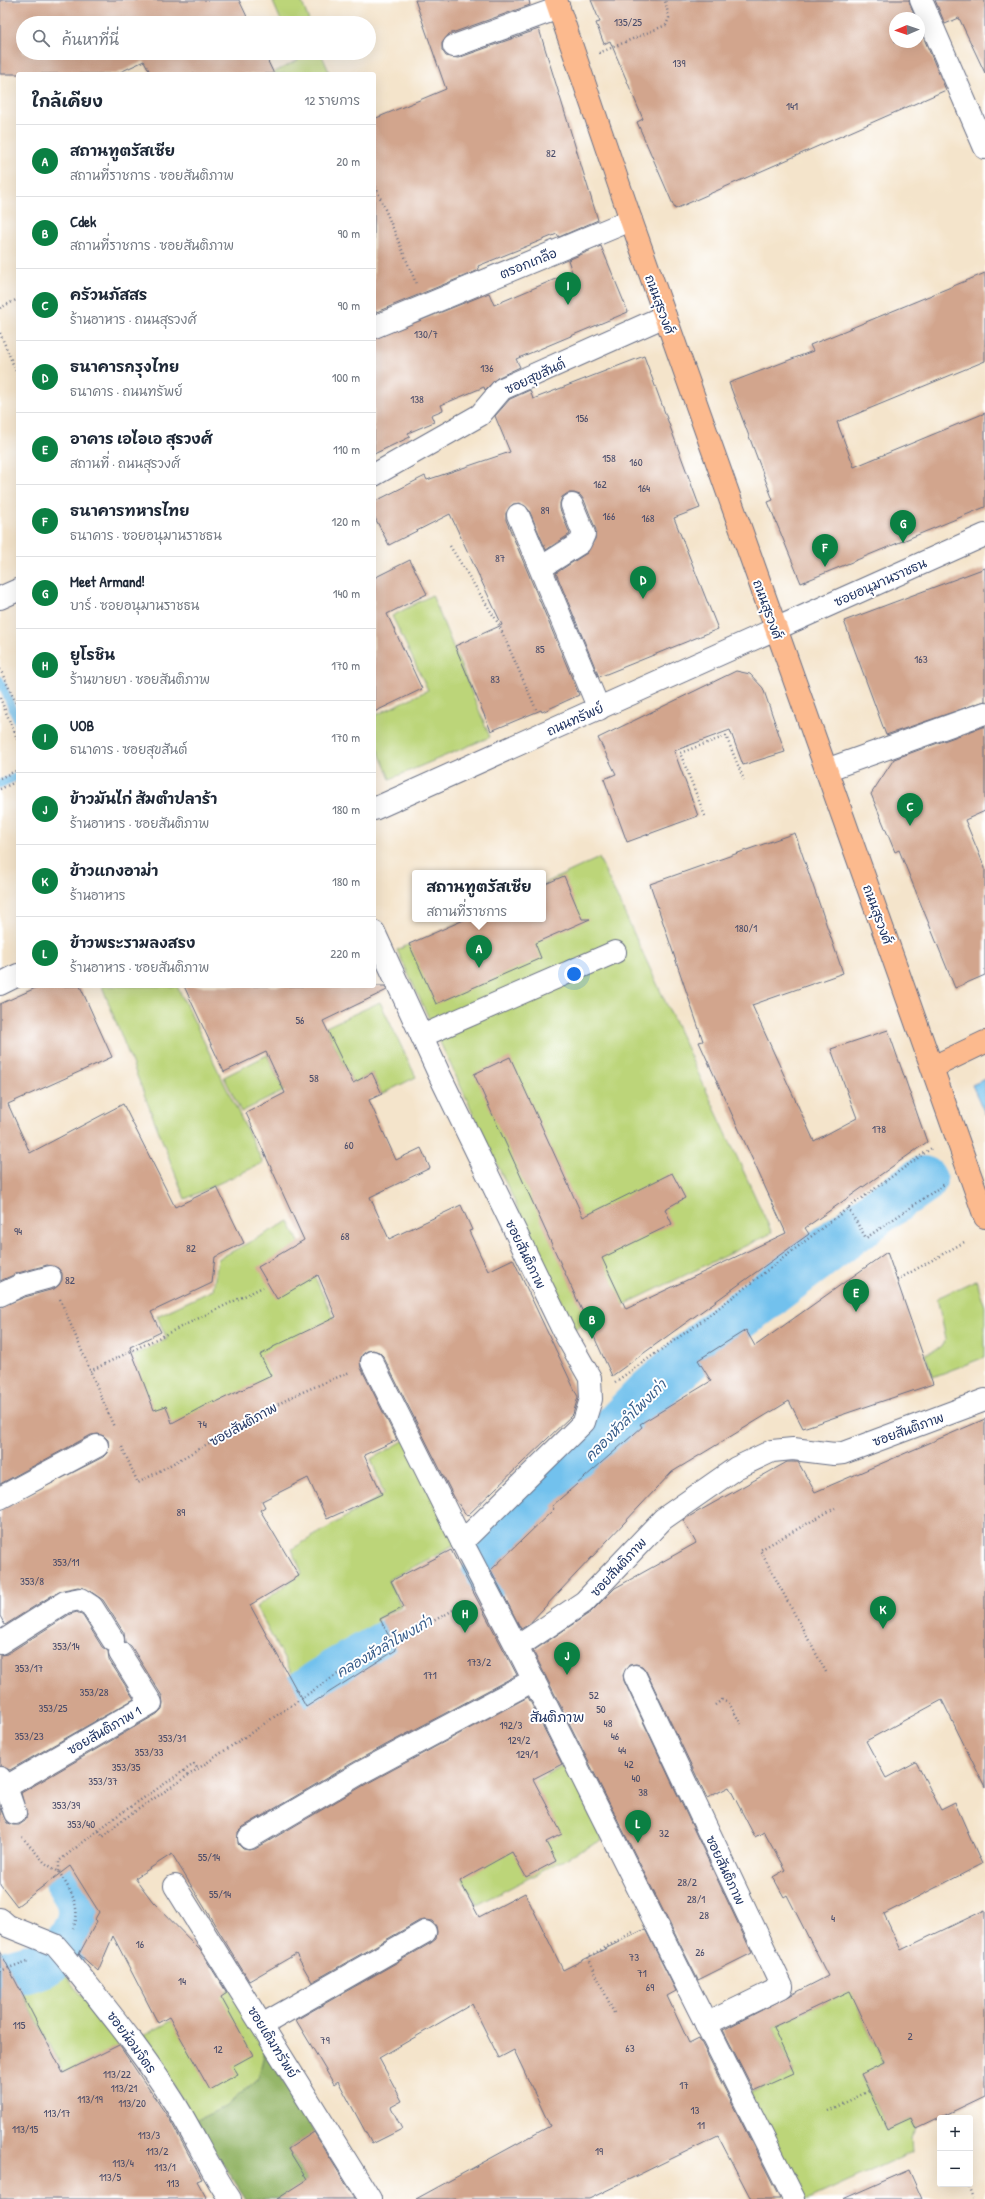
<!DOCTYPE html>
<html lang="th">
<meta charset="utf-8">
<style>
:root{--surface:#fff;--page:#f2f2f3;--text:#1f2937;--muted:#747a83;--line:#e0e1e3;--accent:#0b8043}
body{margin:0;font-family:"Patrick Hand","Playpen Sans Thai",sans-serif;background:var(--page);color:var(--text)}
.controls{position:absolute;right:12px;bottom:12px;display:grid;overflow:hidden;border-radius:4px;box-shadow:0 4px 16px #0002}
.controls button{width:36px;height:36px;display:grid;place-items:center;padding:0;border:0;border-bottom:1px solid var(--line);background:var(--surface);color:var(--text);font:20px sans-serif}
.compass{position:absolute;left:889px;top:12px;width:36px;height:36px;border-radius:50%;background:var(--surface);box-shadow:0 4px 16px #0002;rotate:268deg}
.you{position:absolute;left:574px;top:974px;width:14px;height:14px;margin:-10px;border:3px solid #fff;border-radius:50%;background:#1a73e8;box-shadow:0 0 0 6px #1a73e833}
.badge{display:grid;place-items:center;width:26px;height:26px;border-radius:50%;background:var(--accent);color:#fff;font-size:13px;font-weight:700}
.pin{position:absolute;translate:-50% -33px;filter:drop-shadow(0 1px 2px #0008)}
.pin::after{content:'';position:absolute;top:21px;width:14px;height:12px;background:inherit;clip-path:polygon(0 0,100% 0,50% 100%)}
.popup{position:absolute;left:412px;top:870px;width:134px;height:52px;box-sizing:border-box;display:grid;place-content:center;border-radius:4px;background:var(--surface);filter:drop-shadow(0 1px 3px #0005);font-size:13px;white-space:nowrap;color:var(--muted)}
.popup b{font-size:15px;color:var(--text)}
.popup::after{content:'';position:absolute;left:50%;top:100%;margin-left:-8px;border:8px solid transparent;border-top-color:var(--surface)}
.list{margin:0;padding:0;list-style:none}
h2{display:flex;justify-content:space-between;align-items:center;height:52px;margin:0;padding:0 16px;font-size:17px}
h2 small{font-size:13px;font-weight:400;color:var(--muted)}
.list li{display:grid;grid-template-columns:26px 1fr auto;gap:12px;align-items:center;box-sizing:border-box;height:72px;padding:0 16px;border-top:1px solid var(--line)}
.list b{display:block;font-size:15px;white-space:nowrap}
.list p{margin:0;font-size:13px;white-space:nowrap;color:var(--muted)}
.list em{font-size:13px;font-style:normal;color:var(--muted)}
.icon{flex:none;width:22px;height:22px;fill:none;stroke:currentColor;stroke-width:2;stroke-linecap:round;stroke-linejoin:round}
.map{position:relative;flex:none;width:985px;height:2199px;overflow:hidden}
.search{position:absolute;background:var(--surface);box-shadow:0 4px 16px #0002;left:16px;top:16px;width:360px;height:44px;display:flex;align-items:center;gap:10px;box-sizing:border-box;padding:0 14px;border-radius:22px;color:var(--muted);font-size:15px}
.panel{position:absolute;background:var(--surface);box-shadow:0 4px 16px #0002;left:16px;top:72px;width:360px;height:916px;border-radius:4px}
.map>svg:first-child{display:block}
.green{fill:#bcd579;stroke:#6c826c}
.forest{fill:#95b669;stroke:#587264}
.water{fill:#72c1ed;stroke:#4678a6}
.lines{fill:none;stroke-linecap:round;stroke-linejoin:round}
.stream{stroke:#72c1ed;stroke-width:8}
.river{stroke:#72c1ed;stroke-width:48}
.building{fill:#d2a58d}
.minor-casing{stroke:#676e84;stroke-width:24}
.major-casing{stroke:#676e84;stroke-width:24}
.path{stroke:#676e84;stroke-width:2.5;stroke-dasharray:1 3;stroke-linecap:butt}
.minor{stroke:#fff;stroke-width:22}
.major{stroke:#fcba8e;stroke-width:22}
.labels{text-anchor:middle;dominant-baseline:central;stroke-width:4;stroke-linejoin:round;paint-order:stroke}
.number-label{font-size:11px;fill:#494c6a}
.street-label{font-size:13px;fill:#1b2f5e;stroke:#fff}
.water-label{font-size:14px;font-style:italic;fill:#355b89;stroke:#fff}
.neighbourhood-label{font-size:14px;fill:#1b2f5e;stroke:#fff}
</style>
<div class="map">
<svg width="985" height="2199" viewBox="0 0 985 2199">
<rect width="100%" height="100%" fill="#fff"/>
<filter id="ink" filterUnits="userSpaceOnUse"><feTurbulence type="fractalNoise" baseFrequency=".025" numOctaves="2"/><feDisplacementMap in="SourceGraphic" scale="8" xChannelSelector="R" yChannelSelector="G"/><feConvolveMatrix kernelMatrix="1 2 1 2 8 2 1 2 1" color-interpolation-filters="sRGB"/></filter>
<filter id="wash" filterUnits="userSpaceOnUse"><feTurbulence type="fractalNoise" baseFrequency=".012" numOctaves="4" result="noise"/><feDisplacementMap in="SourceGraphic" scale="16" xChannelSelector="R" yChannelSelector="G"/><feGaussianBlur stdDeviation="0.9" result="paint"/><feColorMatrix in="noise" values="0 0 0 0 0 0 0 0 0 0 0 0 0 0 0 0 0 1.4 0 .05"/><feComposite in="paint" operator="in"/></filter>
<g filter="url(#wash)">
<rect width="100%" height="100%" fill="#f4e4cb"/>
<g class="green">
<path d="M279,0H301L310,23H282L273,2Z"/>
<path d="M295,53H321L330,74H271L298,60Z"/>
<path d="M432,595L490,737L390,779L374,741V716L428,690L392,616Z"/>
<path d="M599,858L772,1233L574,1329L397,950L466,919H543V884Z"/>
<path d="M102,986H177L263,1163L185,1199Z"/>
<path d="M380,1002L416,1077L382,1094L372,1073L353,1083L326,1027Z"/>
<path d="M267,1055L284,1091L241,1112L224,1077Z"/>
<path d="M289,1221L355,1364L190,1486L100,1372L167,1339L157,1316L213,1290L218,1259Z"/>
<path d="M976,1280L985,1306V1357L933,1377L925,1354L940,1348L946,1339L937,1298Z"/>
<path d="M405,1440L456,1545L388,1580L401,1606L377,1619L384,1634L298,1685L256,1607L302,1573L292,1549L384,1494L371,1459Z"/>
<path d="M567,1763L602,1840L477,1905L439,1834Z"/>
<path d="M55,1961L75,1988L128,2041L65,2073L15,1980Z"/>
<path d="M907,1963L921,1978L858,2008L884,2063L861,2075L887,2129L911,2118L916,2129L911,2138L912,2152L809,2199H802L750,2093L794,2073L773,2027Z"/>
<path d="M231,1989L265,2051L258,2079L226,2106L195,2121L143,2036Z"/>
</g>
<path class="forest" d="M265,2051L315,2132L288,2149L307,2180L278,2199H246L195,2121L226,2106L258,2079Z"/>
<path class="water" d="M985,1079V1114L972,1085Z"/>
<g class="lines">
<g class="stream">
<path d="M0,680L18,722"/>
<path d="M0,784L18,776"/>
</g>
<g class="river">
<path d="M245,1734L335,1673L476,1594L498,1551L646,1396L715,1334L878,1211L923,1180"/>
<path d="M0,1976C13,1972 36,1968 47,1961C67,1948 88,1925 79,1899C75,1888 64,1878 64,1866L110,1826"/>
</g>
</g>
<g id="blocks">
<g class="building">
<path d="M0,0H239L250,23H23V53H264L274,74H151L144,61L116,74H0Z"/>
<path d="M415,0H529L530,5L449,34L442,43V50L446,56L458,58L539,29L598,220L559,237L557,234L478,266L479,270L374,313V119L446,89Z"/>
<path d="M591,0H909L915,18H895V42H919V27L946,90L675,209L637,122L643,119L610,41L604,44L596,23L600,22Z"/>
<path d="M935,0H985V73L959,18L945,24Z"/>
<path d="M601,246L628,312L516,359L520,367L497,378L485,390L484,387L441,405L443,410L431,415L434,422L408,433L410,437L374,454V339L489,293L494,305L572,272L568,260Z"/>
<path d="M985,273V361L837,422L854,467L985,413V507L801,583L768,502L773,500L729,383L813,351L810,345Z"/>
<path d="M644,356L700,508L674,518L718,629L599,677L556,573L587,553L595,539L596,530L584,500L580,495L574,493H568L562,497L560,503V509L570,534L546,550L529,510L520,503L513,504L506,513V520L579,695L542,712L541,710L491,731L455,646L502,625L450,514L389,545L374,516V502L425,476L427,480L510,452L495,416L510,399L530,390L533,399Z"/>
<path d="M410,560L427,594L387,614L422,689L374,712V578Z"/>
<path d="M985,568V701L886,735L844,621Z"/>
<path d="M736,671L750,674L763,688L785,752L743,765L730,730L674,751L698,816L627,842L604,779L616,774L598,738Z"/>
<path d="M985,726V811L965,820L985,868V975L955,988L899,850L895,852L871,794L894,759Z"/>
<path d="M795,833L843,973L752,1005L814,1141L857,1118L831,1049L888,1030L927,1142L805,1228L809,1234L612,1376L474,1074L510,1057L583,1217L672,1173L685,1198L665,1209L672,1224L602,1258L626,1309L786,1233L699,1042L703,1041L650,884Z"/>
<path d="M564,876L582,919H590L535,943L541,958L436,1004L409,944L466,919H543V885Z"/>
<path d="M40,986H80L112,1057L8,1104L30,1153L123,1104L175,1207L217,1187L244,1243L215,1257L212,1283L151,1312L161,1332L130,1347L154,1410L166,1406L172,1423L213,1401L214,1403L271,1376L260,1355L273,1348V1347L336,1317L318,1275L277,1299L258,1267L304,1240L246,1113L285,1093L266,1052L224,1072L184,986H385L387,990L323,1021L353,1083L372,1073L382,1094L369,1100L396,1160L421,1148L430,1168L370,1197L389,1239L461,1205L472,1230L469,1231L488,1271L513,1259L578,1397L573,1414L467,1516L455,1499L383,1356L379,1352L373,1350L367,1351L362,1355L360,1361L361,1368L397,1440L364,1455L382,1494L327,1519L308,1478L262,1501L265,1507L260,1510L299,1576L250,1605L306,1707L396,1650L380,1619L404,1607L391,1581L451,1550L517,1675L354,1762L243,1827L238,1832V1844L243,1849L249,1850L255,1849L366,1784L528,1697L562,1764L533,1779L562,1834L546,1842L556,1861L526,1877L512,1852L460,1881L479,1917L525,1893L563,1970L645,1929L676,1991L667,1996L689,2043L699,2038L780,2199H751L718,2136L589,2199H416L550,2126L514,2050L499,2058L472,2004L379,2058L402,2101L391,2107L402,2129L372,2144L338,2081L334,2084L296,2020L431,1943L436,1939L437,1932L436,1926L432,1921L425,1920L419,1921L312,1982L296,1954L249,1981L172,1854L135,1878L153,1902L200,1950L227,1993L221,1997L253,2055L233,2066L238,2074L210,2090L169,2017L158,2023L113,1936L98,1971L79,1954L97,1921L95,1919L99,1912L70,1866L17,1906L0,1884V1808L7,1823L13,1825H19L25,1821L27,1815L21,1793L157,1714L162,1709L163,1703L162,1696L131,1646L125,1642L124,1633L103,1600L87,1589L78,1587L59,1591L5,1625L0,1616V1510L103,1457L107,1453L109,1447L108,1440L104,1436L98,1434L91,1435L0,1484V1307L25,1297L54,1289L59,1285L62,1280V1273L58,1268L47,1265L18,1273L0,1281V1004Z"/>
<path d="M887,1252L933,1384L803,1428L789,1401L672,1472L528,1625L521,1629L491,1570L554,1509L552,1506L642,1427L640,1424L711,1381L698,1360L746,1330L755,1346Z"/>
<path d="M985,1419V1787L942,1700L866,1741L886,1778L916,1762L941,1810L955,1803L982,1864L884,1914L901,1950L985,1910V2096L916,2129L911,2118L887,2129L861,2074L884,2063L850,1991L773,2027L794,2073L754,2091L723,2030L828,1976L787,1895L784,1897L773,1877L785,1870L764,1832L755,1837L729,1787L707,1798L646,1671L642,1666L636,1664L629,1665L623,1675L624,1681L752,1953L698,1980L533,1651L591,1612L615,1588L696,1543L683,1520L787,1462H798L815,1492Z"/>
<path d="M77,1612L83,1616L102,1647L108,1651L109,1660L134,1699L10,1770L0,1766V1655L7,1654L70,1614Z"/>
<path d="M0,1951L63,2073L119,2045L170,2120L202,2179L197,2181L207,2199H0Z"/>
<path d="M314,2132L355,2199H277L307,2180L288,2149Z"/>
<path d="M909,2170L922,2199H843Z"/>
</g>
</g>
</g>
<g filter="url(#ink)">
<use href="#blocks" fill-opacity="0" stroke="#676e84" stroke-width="1"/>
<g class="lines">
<g class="minor-casing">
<g id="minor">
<path d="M921,0L985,148"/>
<path d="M454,46L559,8"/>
<path d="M374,327L631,220"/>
<path d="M374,475L480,415L502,389L665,316"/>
<path d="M518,515L599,709"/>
<path d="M542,567L580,543L584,534L572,505"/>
<path d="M0,598L18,590"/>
<path d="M826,770L985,713"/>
<path d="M374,809L985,535"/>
<path d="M374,932L440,1076L564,1332L590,1378L591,1399L584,1422L462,1542L522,1657L794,2199"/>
<path d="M0,984L18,975"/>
<path d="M422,1036L615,952"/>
<path d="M0,1295L21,1285L50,1277"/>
<path d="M372,1362L462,1542"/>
<path d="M0,1498L97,1446"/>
<path d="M0,1643L65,1602L80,1599L92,1607L113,1640"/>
<path d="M517,1647L584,1602L663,1519L736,1468L772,1451L793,1449L834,1454L843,1453L985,1400"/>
<path d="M635,1676L782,1987L706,2024"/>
<path d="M0,1778L6,1787L15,1813"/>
<path d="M6,1787L151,1703L120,1653"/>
<path d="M249,1838L360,1773L534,1680"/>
<path d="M175,1886L370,2199"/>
<path d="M0,1919L8,1926L55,1945L67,1959C104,2006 142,2051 174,2102C194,2134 209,2168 230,2199"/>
<path d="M262,2025L425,1932"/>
</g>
</g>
<g class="major-casing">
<g id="major">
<path d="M556,0L631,220L985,1217"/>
<path d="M933,1067L985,1042"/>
</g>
</g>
<g class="path">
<path d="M599,53L666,25L669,18L665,0"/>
<path d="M374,183L416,283"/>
<path d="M0,308L18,299"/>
<path d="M0,333L18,376"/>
<path d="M450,546L498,623L536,709"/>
<path d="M0,669L18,707"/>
<path d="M0,698L18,741"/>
<path d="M0,778L18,770"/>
<path d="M0,789L18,781"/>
<path d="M705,816L680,753L726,736L744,780"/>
<path d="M848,1208L866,1238L946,1183"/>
<path d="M897,1280L966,1241"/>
<path d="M60,1299L114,1427"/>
<path d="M90,1371L263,1287"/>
<path d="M615,1382L699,1323L848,1208L933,1147"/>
<path d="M122,1447L138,1483L293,1396L350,1372"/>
<path d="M826,1672L760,1550L835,1508"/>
<path d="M715,1705L722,1700L729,1703L741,1724"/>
<path d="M99,1831L103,1837L118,1823L336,1675L466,1603"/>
<path d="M22,1837L45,1863L59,1872V1861L114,1818L194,1764L198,1769"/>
<path d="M59,1872C69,1888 83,1909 73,1928"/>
<path d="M0,1971L28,1961"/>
<path d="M614,2013L588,1957L633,1932"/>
<path d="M828,2111L869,2091"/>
<path d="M967,2184L973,2199"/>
</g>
<use href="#minor" class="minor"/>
<use href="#major" class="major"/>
</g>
</g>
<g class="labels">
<g class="number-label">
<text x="628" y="22">135/25</text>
<text x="679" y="63">139</text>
<text x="792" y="106">141</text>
<text x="551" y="153">82</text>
<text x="426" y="334">130/7</text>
<text x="487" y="368">136</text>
<text x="417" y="399">138</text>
<text x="582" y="418">156</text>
<text x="609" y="458">158</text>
<text x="636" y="462">160</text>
<text x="600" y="484">162</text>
<text x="644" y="488">164</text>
<text x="545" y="510">89</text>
<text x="609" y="516">166</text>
<text x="648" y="518">168</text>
<text x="500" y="558">87</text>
<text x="540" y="649">85</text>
<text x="921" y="659">163</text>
<text x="495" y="679">83</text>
<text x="746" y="928">180/1</text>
<text x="300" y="1020">56</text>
<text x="314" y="1078">58</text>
<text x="879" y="1129">178</text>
<text x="349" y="1145">60</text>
<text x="18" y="1231">94</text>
<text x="345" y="1236">68</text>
<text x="191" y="1248">82</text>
<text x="70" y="1280">82</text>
<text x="202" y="1424">74</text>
<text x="181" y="1512">89</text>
<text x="66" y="1562">353/11</text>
<text x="32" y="1581">353/8</text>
<text x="66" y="1646">353/14</text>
<text x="479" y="1662">173/2</text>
<text x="29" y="1668">353/17</text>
<text x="430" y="1675">171</text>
<text x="94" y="1692">353/28</text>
<text x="594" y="1695">52</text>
<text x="53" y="1708">353/25</text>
<text x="601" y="1709">50</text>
<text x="608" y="1723">48</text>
<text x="511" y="1725">192/3</text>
<text x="29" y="1736">353/23</text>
<text x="615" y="1736">46</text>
<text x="172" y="1738">353/31</text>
<text x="519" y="1740">129/2</text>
<text x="622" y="1750">44</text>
<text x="149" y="1752">353/33</text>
<text x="527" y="1754">129/1</text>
<text x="629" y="1764">42</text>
<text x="126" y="1767">353/35</text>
<text x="636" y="1778">40</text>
<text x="103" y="1781">353/37</text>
<text x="643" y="1792">38</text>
<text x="66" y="1805">353/39</text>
<text x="81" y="1824">353/40</text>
<text x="664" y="1833">32</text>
<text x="209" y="1857">55/14</text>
<text x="687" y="1882">28/2</text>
<text x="220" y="1894">55/14</text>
<text x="696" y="1899">28/1</text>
<text x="704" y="1915">28</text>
<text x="833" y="1918">4</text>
<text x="140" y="1944">16</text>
<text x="700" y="1952">26</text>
<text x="634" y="1957">73</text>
<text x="642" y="1973">71</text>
<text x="182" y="1981">14</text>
<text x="650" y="1987">69</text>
<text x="19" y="2025">115</text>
<text x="910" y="2036">2</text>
<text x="325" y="2040">79</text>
<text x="630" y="2048">63</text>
<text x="218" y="2049">12</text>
<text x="117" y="2074">113/22</text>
<text x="684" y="2085">17</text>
<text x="124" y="2088">113/21</text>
<text x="90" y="2099">113/19</text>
<text x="132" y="2103">113/20</text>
<text x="695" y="2110">13</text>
<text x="57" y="2113">113/17</text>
<text x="701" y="2125">11</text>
<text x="25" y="2129">113/15</text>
<text x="149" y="2135">113/3</text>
<text x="157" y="2151">113/2</text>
<text x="599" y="2151">19</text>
<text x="123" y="2163">113/4</text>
<text x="165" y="2167">113/1</text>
<text x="110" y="2177">113/5</text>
<text x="173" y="2183">113</text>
</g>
<g class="street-label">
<text transform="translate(528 263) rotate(-22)">ตรอกเกลือ</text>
<text transform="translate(660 304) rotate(70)">ถนนสุรวงศ์</text>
<text transform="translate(535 376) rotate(-25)">ซอยสุขสันต์</text>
<text transform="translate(880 582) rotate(-24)">ซอยอนุมานราชธน</text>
<text transform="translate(768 609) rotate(70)">ถนนสุรวงศ์</text>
<text transform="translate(575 719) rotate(-24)">ถนนทรัพย์</text>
<text transform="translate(878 914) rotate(70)">ถนนสุรวงศ์</text>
<text transform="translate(526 1254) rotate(64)">ซอยสันติภาพ</text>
<text transform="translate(243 1424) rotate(-29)">ซอยสันติภาพ</text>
<text transform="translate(908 1429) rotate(-20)">ซอยสันติภาพ</text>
<text transform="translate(618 1567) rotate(-47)">ซอยสันติภาพ</text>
<text transform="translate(104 1730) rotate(-30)">ซอยสันติภาพ 1</text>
<text transform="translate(726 1870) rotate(65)">ซอยสันติภาพ</text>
<text transform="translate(132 2042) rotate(54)">ซอยน้อมจิตร</text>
<text transform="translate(273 2042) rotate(58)">ซอยเติมทรัพย์</text>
</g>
<g class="water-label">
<text transform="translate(625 1420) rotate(-45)">คลองหัวลำโพงเก่า</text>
<text transform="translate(384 1646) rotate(-30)">คลองหัวลำโพงเก่า</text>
</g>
<g class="neighbourhood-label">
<text x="557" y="1716">สันติภาพ</text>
</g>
</g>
</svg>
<div class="controls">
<button>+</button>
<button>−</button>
</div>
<svg class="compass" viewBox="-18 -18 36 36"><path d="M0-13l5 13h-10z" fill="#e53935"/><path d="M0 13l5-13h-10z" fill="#747a83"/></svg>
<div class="you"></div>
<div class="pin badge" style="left:479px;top:968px">A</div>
<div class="popup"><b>สถานทูตรัสเซีย</b>สถานที่ราชการ</div>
<div class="pin badge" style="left:592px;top:1339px">B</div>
<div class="pin badge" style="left:910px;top:826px">C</div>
<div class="pin badge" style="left:643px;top:599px">D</div>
<div class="pin badge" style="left:856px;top:1312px">E</div>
<div class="pin badge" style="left:825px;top:567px">F</div>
<div class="pin badge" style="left:903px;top:543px">G</div>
<div class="pin badge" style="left:465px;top:1633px">H</div>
<div class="pin badge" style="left:568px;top:305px">I</div>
<div class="pin badge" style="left:567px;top:1675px">J</div>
<div class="pin badge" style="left:883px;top:1629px">K</div>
<div class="pin badge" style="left:638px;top:1843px">L</div>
<div class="search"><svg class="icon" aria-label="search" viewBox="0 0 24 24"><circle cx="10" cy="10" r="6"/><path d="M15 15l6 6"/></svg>ค้นหาที่นี่</div>
<section class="panel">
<h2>ใกล้เคียง<small>12 รายการ</small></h2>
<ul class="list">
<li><span class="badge">A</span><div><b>สถานทูตรัสเซีย</b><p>สถานที่ราชการ · ซอยสันติภาพ</p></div><em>20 m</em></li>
<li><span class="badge">B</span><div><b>Cdek</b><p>สถานที่ราชการ · ซอยสันติภาพ</p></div><em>90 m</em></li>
<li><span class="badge">C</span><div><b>ครัวนภัสสร</b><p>ร้านอาหาร · ถนนสุรวงศ์</p></div><em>90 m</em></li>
<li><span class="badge">D</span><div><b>ธนาคารกรุงไทย</b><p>ธนาคาร · ถนนทรัพย์</p></div><em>100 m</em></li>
<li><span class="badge">E</span><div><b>อาคาร เอไอเอ สุรวงศ์</b><p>สถานที่ · ถนนสุรวงศ์</p></div><em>110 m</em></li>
<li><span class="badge">F</span><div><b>ธนาคารทหารไทย</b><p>ธนาคาร · ซอยอนุมานราชธน</p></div><em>120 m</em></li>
<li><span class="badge">G</span><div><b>Meet Armand!</b><p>บาร์ · ซอยอนุมานราชธน</p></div><em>140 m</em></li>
<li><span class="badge">H</span><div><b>ยูโรชิน</b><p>ร้านขายยา · ซอยสันติภาพ</p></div><em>170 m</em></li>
<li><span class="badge">I</span><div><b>UOB</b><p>ธนาคาร · ซอยสุขสันต์</p></div><em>170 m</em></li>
<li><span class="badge">J</span><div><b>ข้าวมันไก่ ส้มตำปลาร้า</b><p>ร้านอาหาร · ซอยสันติภาพ</p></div><em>180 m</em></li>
<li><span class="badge">K</span><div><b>ข้าวแกงอาม่า</b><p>ร้านอาหาร</p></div><em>180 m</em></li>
<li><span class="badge">L</span><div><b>ข้าวพระรามลงสรง</b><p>ร้านอาหาร · ซอยสันติภาพ</p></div><em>220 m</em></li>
</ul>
</section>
</div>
